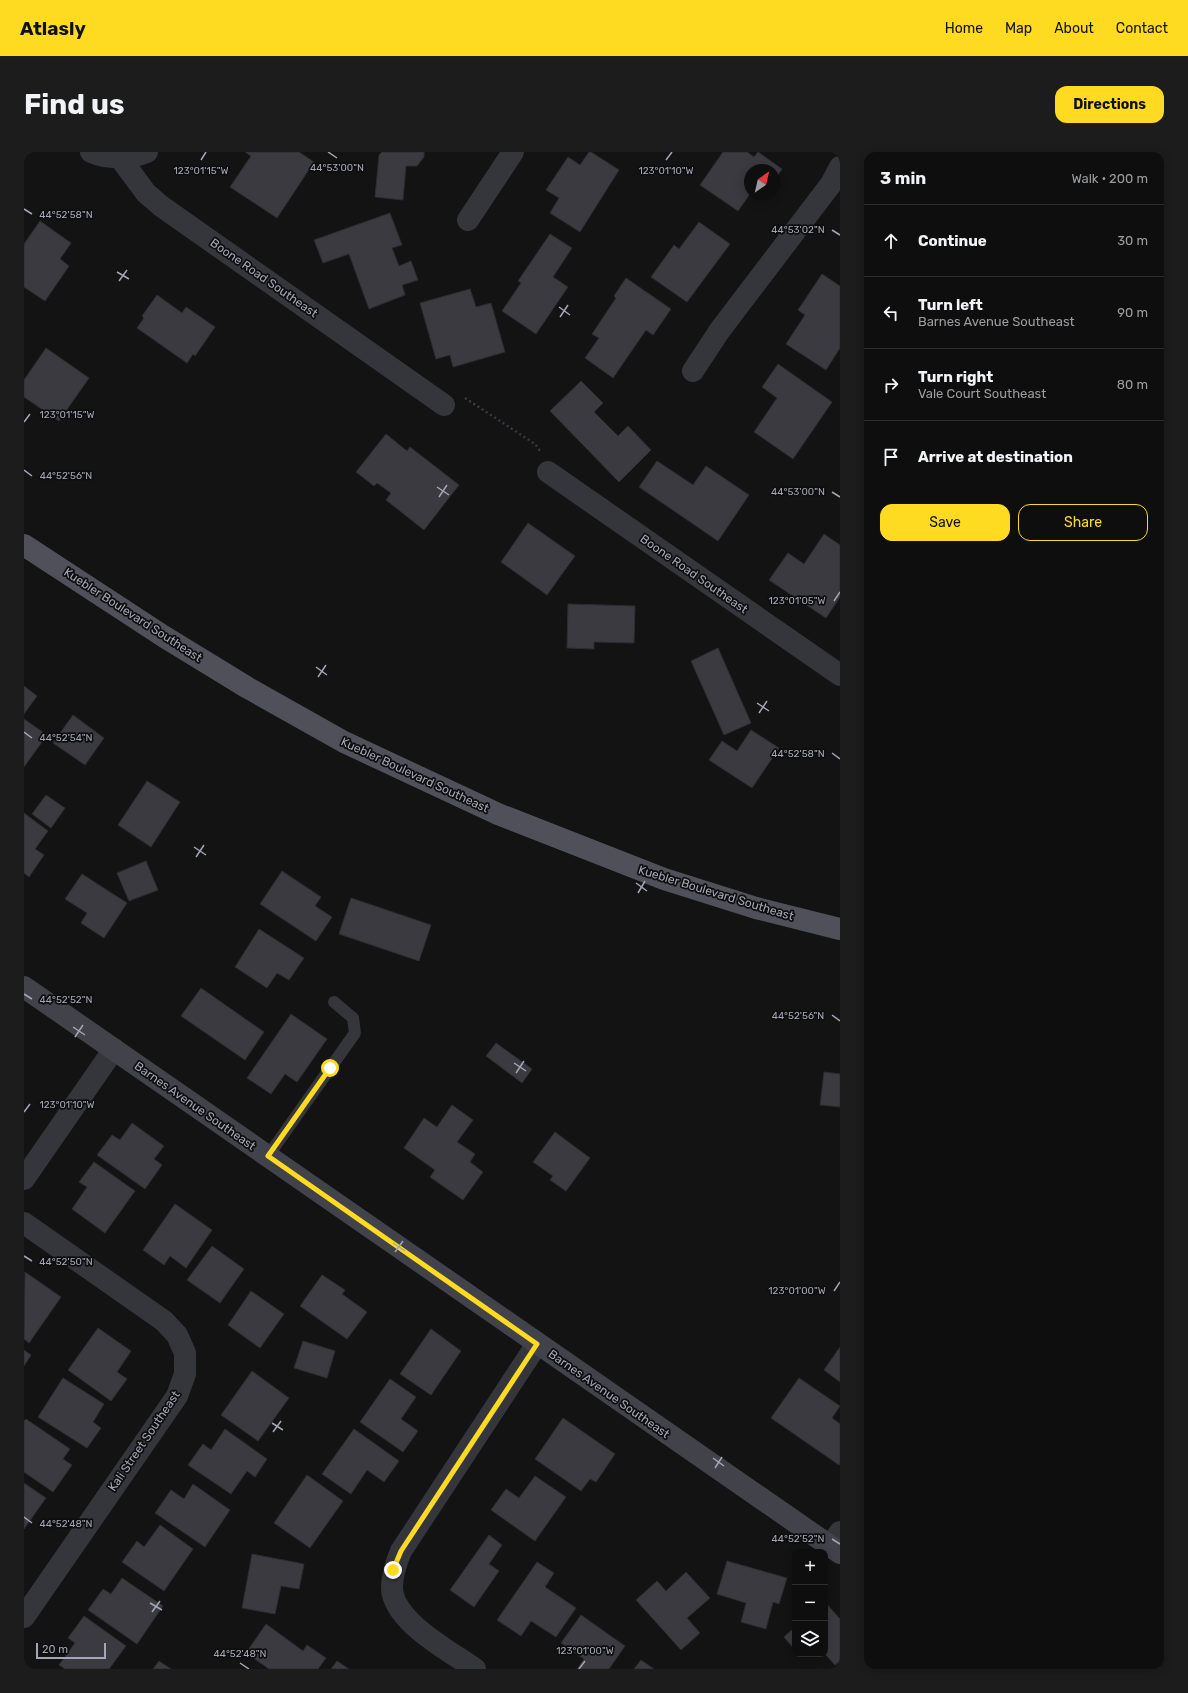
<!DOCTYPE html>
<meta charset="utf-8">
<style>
:root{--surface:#0e0e0f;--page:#1c1c1d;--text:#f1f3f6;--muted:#9b9c9e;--line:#2e2e2f;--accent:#fedb21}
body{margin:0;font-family:Rubik,sans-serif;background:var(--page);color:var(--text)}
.controls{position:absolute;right:12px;bottom:12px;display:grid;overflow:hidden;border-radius:8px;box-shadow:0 2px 10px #0003}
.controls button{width:36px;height:36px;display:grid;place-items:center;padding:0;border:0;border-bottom:1px solid var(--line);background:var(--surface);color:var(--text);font:20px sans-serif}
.compass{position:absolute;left:720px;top:12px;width:36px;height:36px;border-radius:50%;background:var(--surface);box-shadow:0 2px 10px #0003;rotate:34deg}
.scale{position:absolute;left:12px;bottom:10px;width:70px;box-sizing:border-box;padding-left:4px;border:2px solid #a3a6b6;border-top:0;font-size:11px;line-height:14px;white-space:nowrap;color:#a3a6b6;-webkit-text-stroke:3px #0e0e0f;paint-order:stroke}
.stop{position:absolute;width:12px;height:12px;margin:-9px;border:3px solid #fedb21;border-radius:50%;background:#fff}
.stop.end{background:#fedb21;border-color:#fff;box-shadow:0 1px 4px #0008}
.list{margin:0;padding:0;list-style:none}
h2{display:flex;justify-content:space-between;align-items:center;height:52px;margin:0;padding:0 16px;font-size:17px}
h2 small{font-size:13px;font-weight:400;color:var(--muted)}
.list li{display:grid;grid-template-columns:26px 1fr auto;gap:12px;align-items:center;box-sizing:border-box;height:72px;padding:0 16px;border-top:1px solid var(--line)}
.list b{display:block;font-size:15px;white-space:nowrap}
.list p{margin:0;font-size:13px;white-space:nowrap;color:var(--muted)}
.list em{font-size:13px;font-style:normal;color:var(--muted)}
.actions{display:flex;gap:8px;padding:12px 16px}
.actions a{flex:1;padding:9px 0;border:1px solid var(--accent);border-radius:12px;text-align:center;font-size:14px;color:var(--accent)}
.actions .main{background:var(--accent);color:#111}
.icon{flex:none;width:22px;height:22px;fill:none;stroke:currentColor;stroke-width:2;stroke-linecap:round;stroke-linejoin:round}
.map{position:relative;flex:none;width:816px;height:1517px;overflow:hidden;border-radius:12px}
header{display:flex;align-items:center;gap:24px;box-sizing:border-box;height:56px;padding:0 20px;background:var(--accent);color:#111}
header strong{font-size:19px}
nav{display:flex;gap:22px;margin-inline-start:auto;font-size:14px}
.intro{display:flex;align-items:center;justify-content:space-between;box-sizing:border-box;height:96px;padding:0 24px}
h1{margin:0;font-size:28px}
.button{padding:10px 18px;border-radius:12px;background:var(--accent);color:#111;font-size:14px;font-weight:700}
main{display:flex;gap:24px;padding:0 24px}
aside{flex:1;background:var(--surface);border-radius:12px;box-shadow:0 2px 10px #0003}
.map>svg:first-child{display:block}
.building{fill:#3a3a40;stroke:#2d2c31}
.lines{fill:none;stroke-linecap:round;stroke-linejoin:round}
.path{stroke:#393a41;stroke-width:2.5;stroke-dasharray:2 3;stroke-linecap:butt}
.lane{stroke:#35353c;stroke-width:12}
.street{stroke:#35353c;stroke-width:22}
.secondary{stroke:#41424a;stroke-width:22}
.primary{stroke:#4f5059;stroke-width:22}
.route{stroke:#fedb21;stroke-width:5}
.ticks{fill:none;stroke:#a3a6b6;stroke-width:1.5}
.labels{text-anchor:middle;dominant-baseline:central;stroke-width:3.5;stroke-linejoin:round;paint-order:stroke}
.street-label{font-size:12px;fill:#a3a6b6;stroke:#0e0e0f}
.ticks-label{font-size:10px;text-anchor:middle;fill:#a3a6b6;stroke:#0e0e0f;stroke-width:3.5;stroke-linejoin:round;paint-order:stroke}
</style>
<header>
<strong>Atlasly</strong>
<nav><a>Home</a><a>Map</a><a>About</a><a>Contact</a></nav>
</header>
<div class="intro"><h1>Find us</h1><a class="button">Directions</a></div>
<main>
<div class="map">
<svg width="816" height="1517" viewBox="0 0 816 1517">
<rect width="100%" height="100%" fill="#131314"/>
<g class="building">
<path d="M221,0H275L290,10L253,66L206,35L227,4Z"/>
<path d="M358,0H400V5L393,14H382L379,48L351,45L355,3Z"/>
<path d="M565,0H567L595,18L556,80L526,61L535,46L522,38L544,5L556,13Z"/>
<path d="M699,0H723L730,5L734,0L758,17L750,29V18H726V42L714,59L676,33Z"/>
<path d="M366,61L378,93L368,96L375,114L387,109L394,128L378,133L381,143L345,157L325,102L299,111L290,88Z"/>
<path d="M16,69L47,91L36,107L45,114L21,149L0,135V92Z"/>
<path d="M675,70L706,92L663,150L627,125L650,93L655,97Z"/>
<path d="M526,82L548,96L529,125L544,135L512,182L478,159L497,131L494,129Z"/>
<path d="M798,122L816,134V196L802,218L762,192L781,163L774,158Z"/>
<path d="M602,126L647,157L629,183L622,178L589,226L561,206L575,186L568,182L592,146L590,144Z"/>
<path d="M446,137L452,155L467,151L481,200L429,215L426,203L412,207L396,151Z"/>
<path d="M133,143L158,161L162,155L191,175L171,204L169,202L163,211L113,176L120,166L118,164Z"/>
<path d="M22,196L65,226L35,269L0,245V228Z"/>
<path d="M754,212L808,250L769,307L730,280L753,246L738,235Z"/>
<path d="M557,229L579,251L570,260L594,284L604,274L627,298L595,330L526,259Z"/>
<path d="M362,282L383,299L386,295L435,333L400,378L362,348L367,341L353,331L350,334L332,320Z"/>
<path d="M633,309L669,333L682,314L725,343L694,389L615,335Z"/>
<path d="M504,371L551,404L523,443L477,410Z"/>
<path d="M800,382L816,393V445L802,466L745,428L764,401L780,412Z"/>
<path d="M544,452L611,454L610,491L570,490V497L543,496Z"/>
<path d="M694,496L727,571L700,583L667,509Z"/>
<path d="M0,534L13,544L0,562Z"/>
<path d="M49,563L80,586L61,613L29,591Z"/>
<path d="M0,567L23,583L0,615Z"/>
<path d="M727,578L755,596L728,636L685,608L698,589L713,599Z"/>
<path d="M123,629L156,650L127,695L94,673Z"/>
<path d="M22,643L41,656L27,676L8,662Z"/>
<path d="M0,661L24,679L11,697L20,703L5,725L0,721Z"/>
<path d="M122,709L134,738L105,749L93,721Z"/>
<path d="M258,719L297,745L291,754L308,765L292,789L236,752Z"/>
<path d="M58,722L103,751L80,786L57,771L63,761L41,747Z"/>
<path d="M327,746L407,773L395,809L315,782Z"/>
<path d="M235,777L280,806L265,828L253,821L243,836L211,815Z"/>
<path d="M177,836L240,880L221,908L157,864Z"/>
<path d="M267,862L303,887L273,930L261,922L247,942L223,926Z"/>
<path d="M472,891L508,917L498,931L462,904Z"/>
<path d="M800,920L816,922V955L796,953Z"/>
<path d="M428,953L449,968L433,990L451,1002L446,1010L459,1020L439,1048L406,1025L411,1018L380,996L400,966L413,975Z"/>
<path d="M108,971L140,994L130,1007L138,1013L121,1037L73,1003L88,983L96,988Z"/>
<path d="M531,980L566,1006L542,1039L526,1028L529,1024L509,1010Z"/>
<path d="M70,1010L111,1039L81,1081L48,1057L63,1035L55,1030Z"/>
<path d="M151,1052L188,1078L162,1116L146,1104L140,1113L119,1098Z"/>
<path d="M188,1094L220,1117L196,1151L163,1128Z"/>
<path d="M1,1120L37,1145L5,1191L0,1187Z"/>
<path d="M298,1123L321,1138L318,1142L343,1160L323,1187L276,1154Z"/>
<path d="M227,1139L260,1162L236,1196L204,1173Z"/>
<path d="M74,1176L107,1199L93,1220L103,1227L87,1249L44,1218Z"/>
<path d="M407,1177L437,1199L407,1243L376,1222Z"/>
<path d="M279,1189L311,1199L303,1226L270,1216Z"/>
<path d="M816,1195V1230L800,1218Z"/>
<path d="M0,1198L7,1203L0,1214Z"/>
<path d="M228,1219L265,1246L234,1289L197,1263Z"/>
<path d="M39,1226L80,1252L69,1270L77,1276L63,1296L14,1265Z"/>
<path d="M775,1226L816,1254L808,1266L816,1272V1311L815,1313L747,1266Z"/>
<path d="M366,1227L392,1245L377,1267L394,1279L379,1300L336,1270Z"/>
<path d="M539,1266L591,1302L572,1330L566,1327L557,1339L511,1307Z"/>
<path d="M2,1267L46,1297L39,1307L48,1313L29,1340L0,1320V1269Z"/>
<path d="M201,1277L243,1307L231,1325L223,1319L207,1342L164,1313L179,1292L187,1298Z"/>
<path d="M330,1277L375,1309L360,1330L343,1318L327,1342L298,1322Z"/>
<path d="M283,1323L319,1349L286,1396L250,1371Z"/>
<path d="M511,1324L542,1345L511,1389L467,1358L482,1337L495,1346Z"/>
<path d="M0,1331L22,1346L0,1377Z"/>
<path d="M169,1332L206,1358L181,1395L131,1361L147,1338L160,1347Z"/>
<path d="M136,1373L169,1397L140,1439L98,1410L113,1389L120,1395Z"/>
<path d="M465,1383L478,1393L465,1412L475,1419L450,1455L426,1438Z"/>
<path d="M228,1402L280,1412L275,1437L257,1434L251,1462L218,1456Z"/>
<path d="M703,1409L763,1426L755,1452L749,1450L742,1477L717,1470L722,1451L693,1442Z"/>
<path d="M513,1410L530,1421L521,1435L552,1456L532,1485L507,1469L497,1484L473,1468Z"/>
<path d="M662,1420L686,1446L663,1466L676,1481L657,1498L612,1448L633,1429L642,1439Z"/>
<path d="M98,1426L139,1454L113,1492L64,1458L79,1437L87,1442Z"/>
<path d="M801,1450L816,1467V1509L811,1513L801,1502Z"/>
<path d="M557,1463L601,1494L585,1517H553L560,1507L537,1491Z"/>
<path d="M60,1464L102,1494L85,1517H41L35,1513L51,1491L44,1486Z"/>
<path d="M242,1472L279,1499L283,1493L302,1506L294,1517H245L222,1501Z"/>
<path d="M771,1475V1498L760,1485Z"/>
<path d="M617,1508L630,1517H610Z"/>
<path d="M135,1509L147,1517H129Z"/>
<path d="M313,1509L325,1517H307Z"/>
</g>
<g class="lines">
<path class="path" d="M441,246L511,292L516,299"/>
<path class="lane" d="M244,1004L331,881L329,866L310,850"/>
<g class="street">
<path d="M67,0C83,7 107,7 123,0"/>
<path d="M96,6L122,41L137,54L420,253"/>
<path d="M444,68L489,0"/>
<path d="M669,219L696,178L807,32L816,15"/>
<path d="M524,320L816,523"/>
<path d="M0,1027L90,897"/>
<path d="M0,1071L140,1169L153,1183L161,1201V1222L153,1244L0,1465"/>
<path d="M806,1394L816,1380"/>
<path d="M451,1517C426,1499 368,1469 368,1435C368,1422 372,1411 377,1399L513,1192"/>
</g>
<path class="secondary" d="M0,835L816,1401"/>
<path class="primary" d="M0,393L139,484L224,536L320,590L474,662L640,727L732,756L816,777"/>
</g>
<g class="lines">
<path class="route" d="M306,916L244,1004L513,1192L377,1399L369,1418"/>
</g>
<path class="ticks" d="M304,0L313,6M177,8L182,0M642,8L648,0M0,57L8,62M808,78L816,83M93,120L105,127M95,129L103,118M535,155L546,163M536,165L544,153M0,270L6,262M0,318L8,324M413,335L425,343M808,340L816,345M415,345L423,333M810,449L816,440M292,515L303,523M294,525L302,513M733,551L745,559M735,561L743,549M0,580L8,586M808,601L816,607M170,695L182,703M172,705L180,693M612,731L623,739M614,741L621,729M0,842L8,847M808,863L816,869M49,875L61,883M51,885L59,873M490,911L502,919M492,921L500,909M0,960L6,952M369,1091L381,1099M371,1100L379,1089M0,1104L8,1109M810,1139L816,1130M248,1271L259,1278M249,1280L257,1269M689,1306L700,1314M691,1316L698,1305M0,1365L8,1371M808,1387L816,1392M126,1451L138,1458M128,1460L136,1449M216,1511L225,1517M555,1517L561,1509"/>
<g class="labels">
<g class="street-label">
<text transform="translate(240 126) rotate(35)">Boone Road Southeast</text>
<text transform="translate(670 422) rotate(35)">Boone Road Southeast</text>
<text transform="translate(109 463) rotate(33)">Kuebler Boulevard Southeast</text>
<text transform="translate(391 623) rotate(25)">Kuebler Boulevard Southeast</text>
<text transform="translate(692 741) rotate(17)">Kuebler Boulevard Southeast</text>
<text transform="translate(171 954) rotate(35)">Barnes Avenue Southeast</text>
<text transform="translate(585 1242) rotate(35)">Barnes Avenue Southeast</text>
<text transform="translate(120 1289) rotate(-56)">Kali Street Southeast</text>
</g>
</g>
<g class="ticks-label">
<text x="313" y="19">44°53'00"N</text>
<text x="177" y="22">123°01'15"W</text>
<text x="642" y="22">123°01'10"W</text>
<text x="42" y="66">44°52'58"N</text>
<text x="774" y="81">44°53'02"N</text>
<text x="43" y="266">123°01'15"W</text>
<text x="42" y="327">44°52'56"N</text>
<text x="774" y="343">44°53'00"N</text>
<text x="773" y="452">123°01'05"W</text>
<text x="42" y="589">44°52'54"N</text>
<text x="774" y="605">44°52'58"N</text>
<text x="42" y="851">44°52'52"N</text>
<text x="774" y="867">44°52'56"N</text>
<text x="43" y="956">123°01'10"W</text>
<text x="42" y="1113">44°52'50"N</text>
<text x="773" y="1142">123°01'00"W</text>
<text x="42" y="1375">44°52'48"N</text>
<text x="774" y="1390">44°52'52"N</text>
<text x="561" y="1502">123°01'00"W</text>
<text x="216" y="1505">44°52'48"N</text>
</g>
</svg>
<div class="controls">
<button>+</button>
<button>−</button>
<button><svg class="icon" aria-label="layers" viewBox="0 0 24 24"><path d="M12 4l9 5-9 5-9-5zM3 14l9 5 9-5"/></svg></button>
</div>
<svg class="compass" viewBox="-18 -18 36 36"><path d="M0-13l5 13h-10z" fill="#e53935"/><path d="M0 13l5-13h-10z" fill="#9b9c9e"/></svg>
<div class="scale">20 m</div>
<div class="stop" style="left:306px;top:916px"></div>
<div class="stop end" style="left:369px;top:1418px"></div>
</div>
<aside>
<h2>3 min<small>Walk · 200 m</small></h2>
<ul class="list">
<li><svg class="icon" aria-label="ahead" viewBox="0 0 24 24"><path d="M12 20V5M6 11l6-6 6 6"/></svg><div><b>Continue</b></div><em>30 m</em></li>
<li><svg class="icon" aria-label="left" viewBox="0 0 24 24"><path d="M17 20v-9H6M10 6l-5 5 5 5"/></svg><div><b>Turn left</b><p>Barnes Avenue Southeast</p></div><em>90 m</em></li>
<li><svg class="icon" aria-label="right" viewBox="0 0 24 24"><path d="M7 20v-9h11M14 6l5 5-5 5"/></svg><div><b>Turn right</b><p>Vale Court Southeast</p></div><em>80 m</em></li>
<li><svg class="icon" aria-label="arrive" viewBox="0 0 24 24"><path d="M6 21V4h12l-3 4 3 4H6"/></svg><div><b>Arrive at destination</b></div></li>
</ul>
<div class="actions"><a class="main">Save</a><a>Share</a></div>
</aside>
</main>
